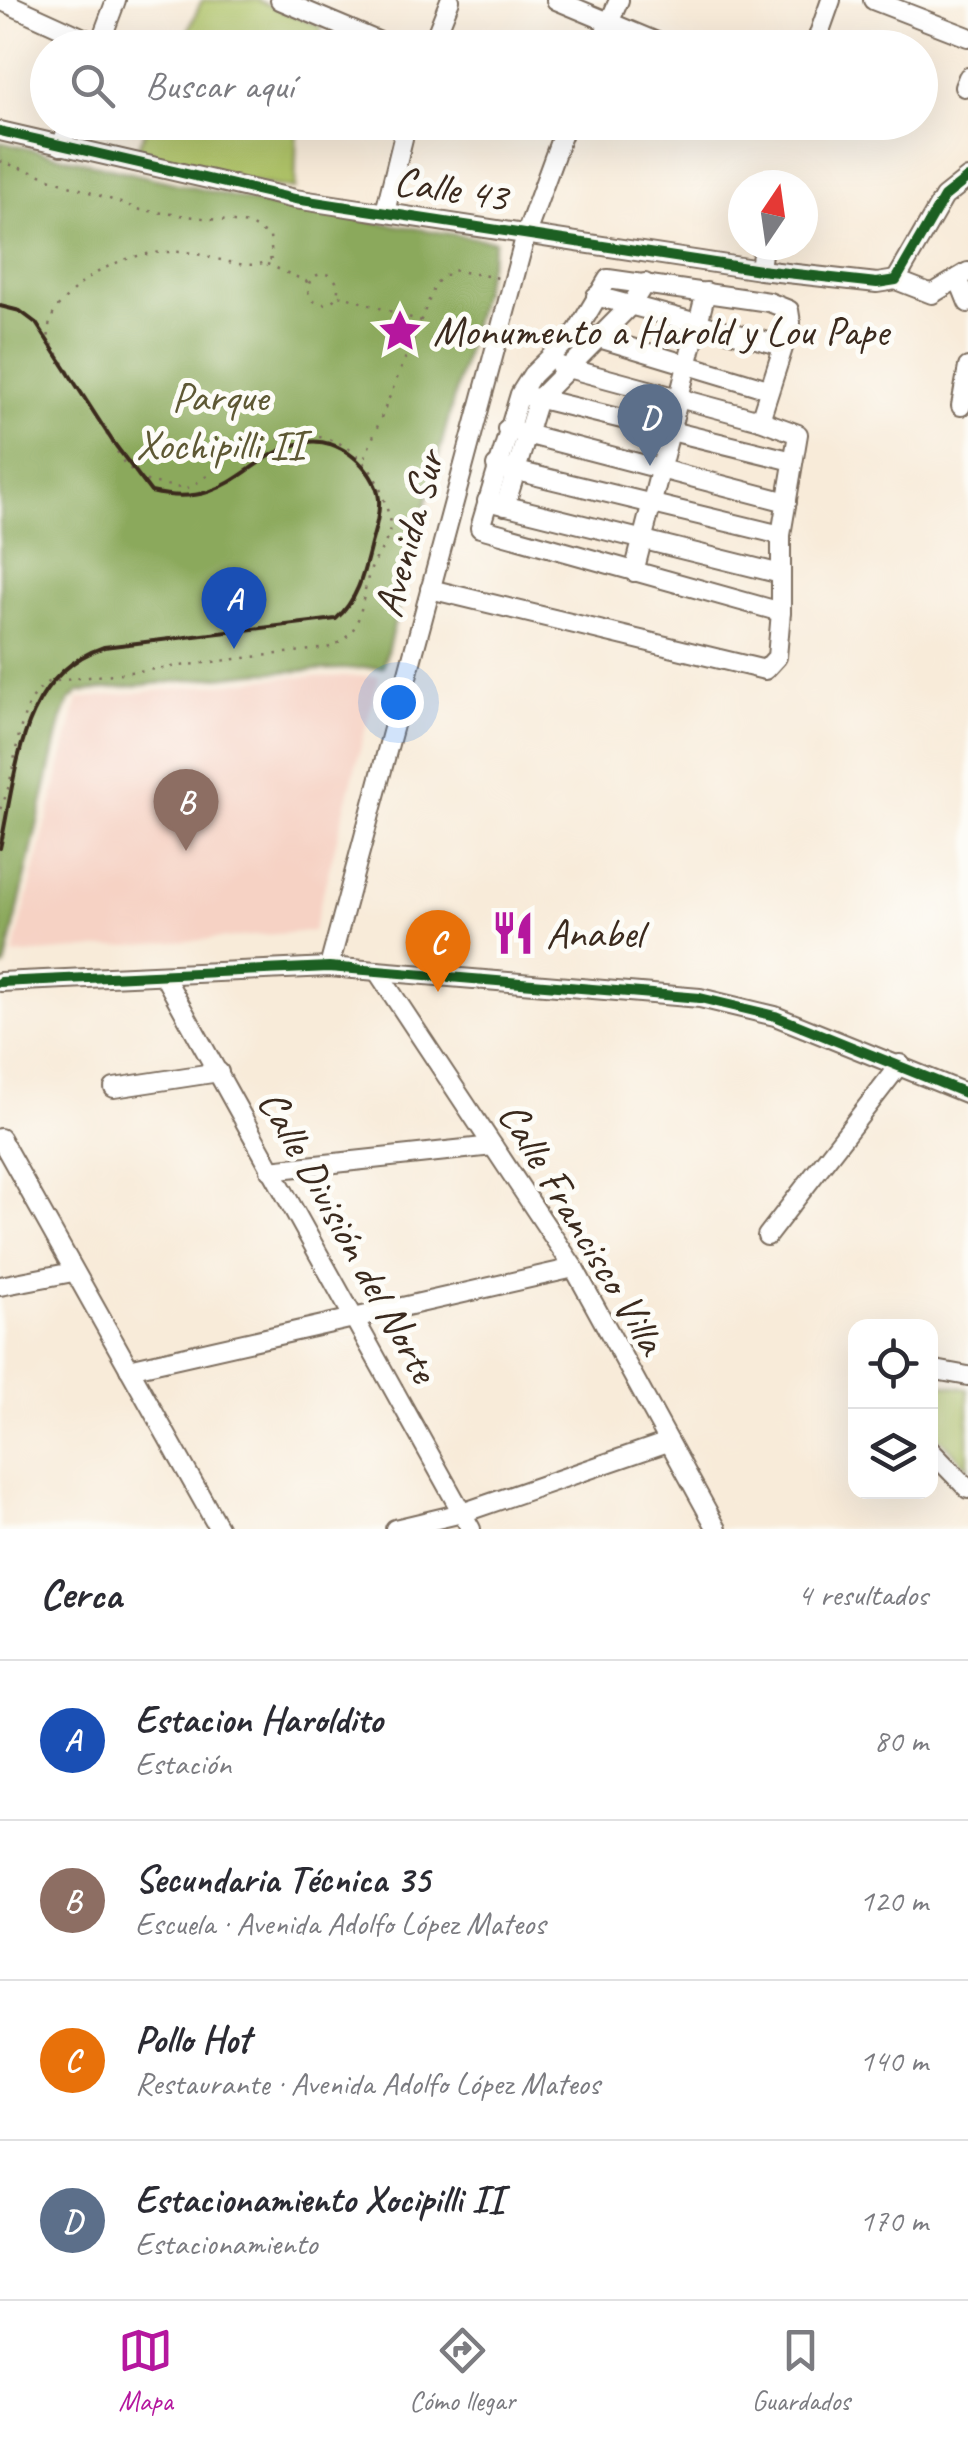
<!DOCTYPE html>
<html lang="es">
<meta charset="utf-8">
<style>
:root{--surface:#fff;--page:#f7f7f7;--text:#2b2b33;--muted:#7c7c81;--line:#e1e1e2;--accent:#b5179e}
body{margin:0;font-family:Caveat,sans-serif;background:var(--page);color:var(--text)}
.controls{position:absolute;right:30px;bottom:30px;display:grid;overflow:hidden;border-radius:20px;box-shadow:0 10px 40px #0002}
.controls button{width:90px;height:90px;display:grid;place-items:center;padding:0;border:0;border-bottom:2px solid var(--line);background:var(--surface);color:var(--text);font:50px sans-serif}
.compass{position:absolute;left:728px;top:170px;width:90px;height:90px;border-radius:50%;background:var(--surface);box-shadow:0 10px 40px #0002;rotate:13deg}
.you{position:absolute;left:398px;top:702px;width:35px;height:35px;margin:-25px;border:8px solid #fff;border-radius:50%;background:#1a73e8;box-shadow:0 0 0 15px #1a73e833}
.badge{display:grid;place-items:center;width:65px;height:65px;border-radius:50%;background:var(--accent);color:#fff;font-size:32px;font-weight:700}
.pin{position:absolute;translate:-50% -82px;filter:drop-shadow(0 2px 5px #0008)}
.pin::after{content:'';position:absolute;top:52px;width:35px;height:30px;background:inherit;clip-path:polygon(0 0,100% 0,50% 100%)}
.list{margin:0;padding:0;list-style:none}
h2{display:flex;justify-content:space-between;align-items:center;height:130px;margin:0;padding:0 40px;font-size:42px}
h2 small{font-size:32px;font-weight:400;color:var(--muted)}
.list li{display:grid;grid-template-columns:65px 1fr auto;gap:30px;align-items:center;box-sizing:border-box;height:160px;padding:0 40px;border-top:2px solid var(--line)}
.list b{display:block;font-size:38px;white-space:nowrap}
.list p{margin:0;font-size:32px;white-space:nowrap;color:var(--muted)}
.list em{font-size:32px;font-style:normal;color:var(--muted)}
.icon{flex:none;width:55px;height:55px;fill:none;stroke:currentColor;stroke-width:2;stroke-linecap:round;stroke-linejoin:round}
.map{position:relative;flex:none;width:968px;height:1529px;overflow:hidden}
.search{position:absolute;background:var(--surface);box-shadow:0 10px 40px #0002;left:30px;right:30px;top:30px;height:110px;display:flex;align-items:center;gap:25px;box-sizing:border-box;padding:0 35px;border-radius:55px;color:var(--muted);font-size:38px}
.sheet{height:770px;background:var(--surface)}
nav{display:flex;justify-content:space-around;align-items:center;box-sizing:border-box;height:140px;border-top:2px solid var(--line);background:var(--surface);font-size:28px;color:var(--muted)}
nav a{display:grid;justify-items:center;gap:5px}
nav .on{color:var(--accent)}
.map>svg:first-child{display:block}
.built{fill:#f6d2c4}
.green{fill:#afc368;stroke:#757643;stroke-width:2.5}
.forest{fill:#8ba95c;stroke:#636a3d;stroke-width:2.5}
.lines{fill:none;stroke-linecap:round;stroke-linejoin:round}
.minor-casing{stroke:#7d6e5f;stroke-width:22}
.path{stroke:#7d6e5f;stroke-width:2.5;stroke-dasharray:2.5 8;stroke-linecap:butt}
.minor{stroke:#fff;stroke-width:18}
.rail{stroke:#3b2a1e;stroke-width:4}
.cycleway-casing{stroke:#fdfcf7;stroke-width:16}
.cycleway{stroke:#1b5e20;stroke-width:10}
.labels{text-anchor:middle;dominant-baseline:central;stroke-width:10;stroke-linejoin:round;paint-order:stroke}
.street-label{font-size:42px;fill:#3b2a1e;stroke:#fdfcf7}
.poi-label{font-size:42px;fill:#3b2a1e;stroke:#fdfcf7;text-anchor:start}
.park-label{font-size:42px;fill:#5e5834;stroke:#fdfcf7}
</style>
<div class="map">
<svg width="968" height="1529" viewBox="0 0 968 1529">
<rect width="100%" height="100%" fill="#fdfcf7"/>
<filter id="ink" filterUnits="userSpaceOnUse"><feTurbulence type="fractalNoise" baseFrequency=".01" numOctaves="2"/><feDisplacementMap in="SourceGraphic" scale="20" xChannelSelector="R" yChannelSelector="G"/><feConvolveMatrix kernelMatrix="1 2 1 2 8 2 1 2 1" color-interpolation-filters="sRGB"/></filter>
<filter id="wash" filterUnits="userSpaceOnUse"><feTurbulence type="fractalNoise" baseFrequency=".0048" numOctaves="4" result="noise"/><feDisplacementMap in="SourceGraphic" scale="40" xChannelSelector="R" yChannelSelector="G"/><feGaussianBlur stdDeviation="2.25" result="paint"/><feColorMatrix in="noise" values="0 0 0 0 0 0 0 0 0 0 0 0 0 0 0 0 0 1.4 0 .05"/><feComposite in="paint" operator="in"/></filter>
<g filter="url(#wash)">
<rect width="100%" height="100%" fill="#f8ebd9"/>
<path class="built" d="M379,676L313,931L13,955L78,699L284,677Z"/>
<g class="green">
<path d="M202,0H257L322,27L316,47H181Z"/>
<path d="M149,123H297L295,189L221,177L135,154Z"/>
<path d="M930,1382L968,1389V1467L931,1430Z"/>
</g>
<path class="forest" d="M0,142L259,203L495,241L383,667L254,673L79,692L69,701L61,721L5,967H0Z"/>
</g>
<g filter="url(#ink)">
<g class="lines">
<g class="minor-casing">
<g id="minor">
<path d="M0,0L99,45"/>
<path d="M280,0L394,48"/>
<path d="M556,0L671,48"/>
<path d="M873,0L968,37"/>
<path d="M98,48L116,0"/>
<path d="M431,48L450,0"/>
<path d="M598,48L619,0"/>
<path d="M814,48L831,0"/>
<path d="M964,87L968,77"/>
<path d="M0,131L295,199L760,270L877,283L896,280"/>
<path d="M61,146L70,122"/>
<path d="M385,212L407,122"/>
<path d="M760,270L763,245"/>
<path d="M958,278L968,303"/>
<path d="M896,280L944,197L968,178"/>
<path d="M896,280L932,294L968,272"/>
<path d="M596,296L783,346"/>
<path d="M592,336L768,389"/>
<path d="M560,366L760,420"/>
<path d="M520,394L532,375L577,331L608,279L769,302L789,310L791,323L760,420L798,434L781,535V612L480,528L520,394L793,461"/>
<path d="M961,406L968,367"/>
<path d="M507,429L787,502"/>
<path d="M496,466L781,535"/>
<path d="M487,501L781,574"/>
<path d="M505,506L538,399L631,305L645,283"/>
<path d="M634,572L706,292"/>
<path d="M430,589L765,670L777,657L781,612"/>
<path d="M329,967L526,234L567,122"/>
<path d="M377,971L574,1268L717,1529"/>
<path d="M164,976L471,1529"/>
<path d="M0,982L329,967L700,998L775,1016L968,1094"/>
<path d="M114,1088L219,1072"/>
<path d="M0,1138L219,1529"/>
<path d="M270,1170L493,1146"/>
<path d="M767,1236L900,1064"/>
<path d="M0,1286L73,1272"/>
<path d="M129,1369L574,1268"/>
<path d="M930,1369L968,1376"/>
<path d="M930,1450L968,1489"/>
<path d="M395,1529L462,1513L668,1442"/>
</g>
</g>
<g class="path">
<path d="M0,161L141,210L249,224L270,237L272,258C250,276 210,253 183,252C140,250 102,263 71,293C57,306 46,320 49,339L124,463L142,480L185,489C211,478 232,450 256,443C311,425 362,437 382,494C386,507 392,519 389,532C386,546 374,559 369,574C359,606 365,635 327,648L48,682C10,711 21,769 0,809"/>
<path d="M267,264L310,283"/>
<circle cx="323" cy="289" r="15"/>
<path d="M339,295L421,321"/>
<path d="M365,457L436,283L452,270L499,278"/>
</g>
<use href="#minor" class="minor"/>
<path class="rail" d="M0,306L20,311L36,323L113,442L151,492C232,511 245,453 307,442C339,437 375,468 379,499C380,514 375,530 371,544C364,572 358,600 336,619L104,647C19,676 17,772 0,848"/>
<g class="cycleway-casing">
<g id="cycleway">
<path d="M0,131L295,199L760,270L877,283L896,280L944,197L968,178"/>
<path d="M0,982L329,967L700,998L775,1016L968,1094"/>
</g>
</g>
<use href="#cycleway" class="cycleway"/>
</g>
</g>
<defs>
<g id="sight-bare" transform="scale(3.45)"><path d="M0-6L1.8-2.2L6-1.7L2.9 1.2L3.7 5.4L0 3.3L-3.7 5.4L-2.9 1.2L-6-1.7L-1.8-2.2Z" fill="#b5179e" stroke="#fdfcf7" stroke-width="2.5" paint-order="stroke"/></g>
<g id="restaurant-bare" transform="scale(3.45)"><path d="M-5-6h1v4h1v-4h1v4h1v-4h1v5L-1.5 .5V6h-2V.5L-5-1ZM5-6V6H3V1.5H1.5Q1.5-4 5-6Z" fill="#b5179e" stroke="#fdfcf7" stroke-width="2.5" paint-order="stroke"/></g>
</defs>
<g fill-rule="evenodd">
<use href="#sight-bare" x="400" y="331"/>
<use href="#restaurant-bare" x="513" y="933"/>
</g>
<g class="labels">
<g class="street-label">
<text transform="translate(451 189) rotate(9)">Calle 43</text>
<text transform="translate(409 534) rotate(-75)">Avenida Sur</text>
<text transform="translate(582 1228) rotate(59)">Calle Francisco Villa</text>
<text transform="translate(348 1236) rotate(61)">Calle División del Norte</text>
</g>
<g class="poi-label">
<text x="433" y="331">Monumento a Harold y Lou Pape</text>
<text x="546" y="933">Anabel</text>
</g>
<g class="park-label">
<text x="220" y="397">Parque<tspan x="220" dy="48">Xochipilli II</tspan></text>
</g>
</g>
</svg>
<div class="controls">
<button><svg class="icon" aria-label="locate" viewBox="0 0 24 24"><circle cx="12" cy="12" r="6"/><path d="M12 2v4M12 18v4M2 12h4M18 12h4"/></svg></button>
<button><svg class="icon" aria-label="layers" viewBox="0 0 24 24"><path d="M12 4l9 5-9 5-9-5zM3 14l9 5 9-5"/></svg></button>
</div>
<svg class="compass" viewBox="-18 -18 36 36"><path d="M0-13l5 13h-10z" fill="#e53935"/><path d="M0 13l5-13h-10z" fill="#7c7c81"/></svg>
<div class="you"></div>
<div class="pin badge" style="left:234px;top:649px;background:#1a4fb4">A</div>
<div class="pin badge" style="left:186px;top:851px;background:#8d6e63">B</div>
<div class="pin badge" style="left:438px;top:992px;background:#e8710a">C</div>
<div class="pin badge" style="left:650px;top:466px;background:#5c6f8a">D</div>
<div class="search"><svg class="icon" aria-label="search" viewBox="0 0 24 24"><circle cx="10" cy="10" r="6"/><path d="M15 15l6 6"/></svg>Buscar aquí</div>
</div>
<section class="sheet">
<h2>Cerca<small>4 resultados</small></h2>
<ul class="list">
<li><span class="badge" style="background:#1a4fb4">A</span><div><b>Estacion Haroldito</b><p>Estación</p></div><em>80 m</em></li>
<li><span class="badge" style="background:#8d6e63">B</span><div><b>Secundaria Técnica 35</b><p>Escuela · Avenida Adolfo López Mateos</p></div><em>120 m</em></li>
<li><span class="badge" style="background:#e8710a">C</span><div><b>Pollo Hot</b><p>Restaurante · Avenida Adolfo López Mateos</p></div><em>140 m</em></li>
<li><span class="badge" style="background:#5c6f8a">D</span><div><b>Estacionamiento Xocipilli II</b><p>Estacionamiento</p></div><em>170 m</em></li>
</ul>
</section>
<nav>
<a class="on"><svg class="icon" aria-label="map" viewBox="0 0 24 24"><path d="M3 6l6-2 6 2 6-2v14l-6 2-6-2-6 2zM9 4v14M15 6v14"/></svg>Mapa</a>
<a><svg class="icon" aria-label="directions" viewBox="0 0 24 24"><path d="M12 3l9 9-9 9-9-9zM9 14v-3h6M13 9l2 2-2 2"/></svg>Cómo llegar</a>
<a><svg class="icon" aria-label="saved" viewBox="0 0 24 24"><path d="M7 4h10v16l-5-4-5 4z"/></svg>Guardados</a>
</nav>
